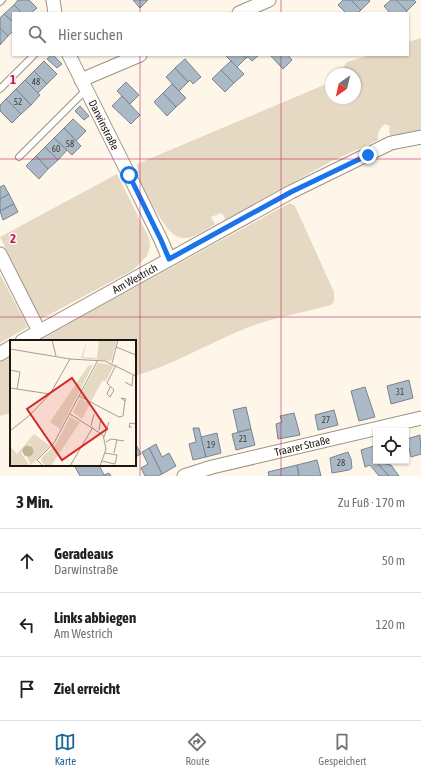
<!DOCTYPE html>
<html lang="de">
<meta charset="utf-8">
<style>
:root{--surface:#fff;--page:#f6f6f6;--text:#202124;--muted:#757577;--line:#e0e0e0;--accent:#1a689a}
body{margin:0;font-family:"Asap Condensed",sans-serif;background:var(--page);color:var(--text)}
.controls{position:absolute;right:12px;bottom:12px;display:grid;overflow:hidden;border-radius:0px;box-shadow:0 1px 3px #0004}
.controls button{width:36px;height:36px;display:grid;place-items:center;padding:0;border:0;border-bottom:1px solid var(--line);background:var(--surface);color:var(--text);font:20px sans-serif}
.compass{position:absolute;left:325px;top:68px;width:36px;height:36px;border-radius:50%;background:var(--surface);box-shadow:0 1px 3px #0004;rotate:214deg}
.stop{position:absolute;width:12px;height:12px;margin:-9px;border:3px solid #1a73e8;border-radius:50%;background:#fff}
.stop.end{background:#1a73e8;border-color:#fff;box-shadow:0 1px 4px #0008}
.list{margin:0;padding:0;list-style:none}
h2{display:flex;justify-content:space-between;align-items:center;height:52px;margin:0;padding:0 16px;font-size:17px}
h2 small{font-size:13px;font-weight:400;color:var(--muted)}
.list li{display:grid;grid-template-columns:26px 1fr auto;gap:12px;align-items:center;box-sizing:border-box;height:64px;padding:0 16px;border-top:1px solid var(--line)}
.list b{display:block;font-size:15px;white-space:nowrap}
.list p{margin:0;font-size:13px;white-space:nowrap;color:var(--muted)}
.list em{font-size:13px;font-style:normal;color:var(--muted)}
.icon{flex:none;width:22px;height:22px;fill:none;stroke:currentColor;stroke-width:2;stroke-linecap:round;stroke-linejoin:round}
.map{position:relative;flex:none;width:421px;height:476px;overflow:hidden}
.search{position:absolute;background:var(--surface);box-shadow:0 1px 3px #0004;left:12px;right:12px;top:12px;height:44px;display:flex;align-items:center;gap:10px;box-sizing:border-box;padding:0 14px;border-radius:0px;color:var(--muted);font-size:15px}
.sheet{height:244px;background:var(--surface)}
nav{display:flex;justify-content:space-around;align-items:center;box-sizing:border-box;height:56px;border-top:1px solid var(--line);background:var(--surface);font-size:11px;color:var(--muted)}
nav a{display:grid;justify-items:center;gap:2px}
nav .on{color:var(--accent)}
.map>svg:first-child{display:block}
.green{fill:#e6d9c4}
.building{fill:#abbac6;stroke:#778590}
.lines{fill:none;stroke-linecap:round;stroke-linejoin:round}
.lane-casing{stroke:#9c9384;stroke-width:8}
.street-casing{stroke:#9c9384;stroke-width:15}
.lane{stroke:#fff;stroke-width:6}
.street{stroke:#fff;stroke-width:13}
.route{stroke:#1a73e8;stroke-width:5}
.grid{fill:none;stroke:#c2185b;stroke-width:1;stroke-opacity:0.55}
.labels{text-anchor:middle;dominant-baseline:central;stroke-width:3;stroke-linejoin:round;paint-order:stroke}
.number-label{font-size:9px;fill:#3f403f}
.street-label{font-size:11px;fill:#1b1812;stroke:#fef6e9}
.inset-road{fill:none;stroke:#a39d93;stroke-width:1}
.view{fill:#d62828;fill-opacity:0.15;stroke:#d62828;stroke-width:2}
.inset-edge{fill:none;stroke:#1b1812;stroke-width:2}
.grid-label{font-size:13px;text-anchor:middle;font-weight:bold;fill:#c2185b;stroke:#fef6e9;stroke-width:3;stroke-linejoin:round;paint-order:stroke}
</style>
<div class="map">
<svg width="421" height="476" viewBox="0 0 421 476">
<rect width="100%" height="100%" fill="#fef6e9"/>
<g class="green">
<path d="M421,38V131L397,136L391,137L389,131L390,126L385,124C380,128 377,133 378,140L330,162L225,220L224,216L221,213L211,217L215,224C205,230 190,242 178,237C165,232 145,192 139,179C137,174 138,169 137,164L331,82V98H355V74H339L347,62L370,55H408V42Z"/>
<path d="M117,174L149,238L150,247L147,256L133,270L41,319L0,237Z"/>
<path d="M290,203L295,206L334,292V302L331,305C300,314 267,318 237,332C202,347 172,365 135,376V341H36Z"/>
<path d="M0,274L28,327L0,343Z"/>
<path d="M11,355V413L0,416V361Z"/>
</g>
<g class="building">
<path d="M18,0H29L37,8L31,13H22L14,5Z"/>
<path d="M133,0H148L140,8Z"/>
<path d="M343,0H351L361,10L358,13H346L338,5Z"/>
<path d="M351,0H369L370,1L361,10Z"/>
<path d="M391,0H396L407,11L405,13H390L384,6Z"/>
<path d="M396,0H414L416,2L407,11Z"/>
<path d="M14,5L22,13H13V22L4,14Z"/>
<path d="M4,14L13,22V31L8,36L0,28V18Z"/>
<path d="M0,28L8,36L0,45Z"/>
<path d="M51,55H53L62,64L57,68L47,59Z"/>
<path d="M225,55H243L246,58L237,67Z"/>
<path d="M243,55H259L252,61L248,57L246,58Z"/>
<path d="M270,55H288L292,60L283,69Z"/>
<path d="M185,59L201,77L193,84L190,80L188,82L175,68Z"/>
<path d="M44,61L57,74L47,84L34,71Z"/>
<path d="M231,61L244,74L234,83L221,70Z"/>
<path d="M175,68L188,82L179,91L166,77Z"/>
<path d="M221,70L234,83L225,92L212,79Z"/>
<path d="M34,71L47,84L38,93L25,80Z"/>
<path d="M25,80L40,95L31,105L16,89Z"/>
<path d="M126,82L139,95L130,104L117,91Z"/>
<path d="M172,84L186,98L176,107L163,93Z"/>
<path d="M16,89L31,105L21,114L6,99Z"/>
<path d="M163,93L176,107L167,116L154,102Z"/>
<path d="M122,96L140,115L131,124L112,106Z"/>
<path d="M6,99L21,114L12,123L0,111V105Z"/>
<path d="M80,106L89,116L84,120L75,111Z"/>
<path d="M73,119L86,131L76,141L64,128Z"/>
<path d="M64,128L81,146L72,155L54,138Z"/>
<path d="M54,138L67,150L58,160L45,147Z"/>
<path d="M45,147L58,160L48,169L36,156Z"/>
<path d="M36,156L48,169L39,179L26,166Z"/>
<path d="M4,185L9,194L0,199V187Z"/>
<path d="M9,194L14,204L0,211V199Z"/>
<path d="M14,204L18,212L3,220L0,211Z"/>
<path d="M409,380L413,398L391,404L387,386Z"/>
<path d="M365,387L375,417L359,421L351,391Z"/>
<path d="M246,407L251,429L238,432L233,410Z"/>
<path d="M334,410L338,425L318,430L315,415Z"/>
<path d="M294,413L300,435L278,439L276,424L282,422L280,416Z"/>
<path d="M193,428H199L206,457L193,460L189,444L196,442Z"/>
<path d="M251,429L255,445L236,450L232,434Z"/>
<path d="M217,433L221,453L206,457L201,437Z"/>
<path d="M420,435L421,454L411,457L407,439Z"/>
<path d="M135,443L141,454L135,457Z"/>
<path d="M156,444L162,457L169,453L176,466L162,474L149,448Z"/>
<path d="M374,446L376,461H378V464L389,476H379L370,465L365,467L361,450Z"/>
<path d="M149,448L162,474L157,476H145L141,468L148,464L142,452Z"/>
<path d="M348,452L351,459L352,468L349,470L332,473L330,458Z"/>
<path d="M317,460L321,476H299L297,465Z"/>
<path d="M378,461H388L386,462L385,464L391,465L399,476H389L378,464Z"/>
<path d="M74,465H99L104,475L109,473L111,476H80Z"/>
<path d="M297,465L299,476H269L268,472Z"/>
</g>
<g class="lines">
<g class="lane-casing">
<g id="lane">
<path d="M0,2L2,0"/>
<path d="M0,89L34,55"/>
<path d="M19,157L87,89"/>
</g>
</g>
<g class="street-casing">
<g id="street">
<path d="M53,0L55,13"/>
<path d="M239,13L269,0"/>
<path id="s1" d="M69,55L129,175L161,240L169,259"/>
<path d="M81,80L140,55"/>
<path d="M0,254L39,331"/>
<path id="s2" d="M22,341L291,192L391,143L421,137"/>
<path d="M0,354L11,347"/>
<path id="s3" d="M184,476L212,467L421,418"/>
</g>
</g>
<use href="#lane" class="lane"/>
<use href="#street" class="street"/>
</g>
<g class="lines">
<path class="route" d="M129,175L161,240L169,259L291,192L368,155"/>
</g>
<path class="grid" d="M140,0V13M281,0V13M140,55V476M281,55V476M0,159H421M0,317H421"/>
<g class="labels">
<g class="number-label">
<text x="36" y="82">48</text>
<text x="18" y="102">52</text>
<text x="70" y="144">58</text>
<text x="56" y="149">60</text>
<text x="400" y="392">31</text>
<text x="326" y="420">27</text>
<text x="243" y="439">21</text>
<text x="211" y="445">19</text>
<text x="341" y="463">28</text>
</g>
<g class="street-label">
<text stroke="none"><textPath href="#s1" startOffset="78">Darwinstraße</textPath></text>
<text stroke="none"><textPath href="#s2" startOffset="129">Am Westrich</textPath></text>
<text stroke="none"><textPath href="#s3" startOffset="122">Traarer Straße</textPath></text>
</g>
</g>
<g transform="translate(10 340)">
<rect width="126" height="126" fill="#fef6e9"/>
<path d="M77,0L73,17L87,18L89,0H107L101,21L71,18ZM88,23L104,25L96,41H92L81,62L70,56ZM83,25L50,89L40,82L78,26ZM70,58L80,64L72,79L63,72ZM60,77L70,82L41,126H36L31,121L32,117L46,104ZM24,94L40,106L21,125L17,117L24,109L19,104L11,113L20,126H0V106L7,114Z" fill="#e6d9c4"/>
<path d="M12.5 111a5.5 5.5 0 1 1 11 0a5.5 5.5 0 1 1-11 0Z" fill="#c5b395"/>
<path class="inset-road" d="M42,0L46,16M106,7L126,15M0,9L60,19L95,21L126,36M102,23L108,0M0,30L10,32L7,49M115,42L122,46L123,35M100,47L97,54L100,57L104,50L97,43L106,25M0,48L40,54M69,56L109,77L113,76L115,61L116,59L111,58L115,61M60,74L93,95L96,109L90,126M81,86L84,74M122,87H119L120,83L126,84M89,90L91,78M0,91L20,75L40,54L60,19M94,97L99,82M96,102L101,99L114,101M104,113L107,100M92,121L105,124L107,115L95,113M33,126L27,120L44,103L88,20M60,126L83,87"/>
<path class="view" d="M62,38L97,89L52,120L17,69Z"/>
<rect width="126" height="126" class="inset-edge"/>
</g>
<g class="grid-label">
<text x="13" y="84">1</text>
<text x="13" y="243">2</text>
</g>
</svg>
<div class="controls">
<button><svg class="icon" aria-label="locate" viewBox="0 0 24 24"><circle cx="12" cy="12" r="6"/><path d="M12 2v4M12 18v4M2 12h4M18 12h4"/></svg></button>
</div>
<svg class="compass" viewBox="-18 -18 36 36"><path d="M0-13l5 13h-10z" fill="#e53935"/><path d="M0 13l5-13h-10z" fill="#757577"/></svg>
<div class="stop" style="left:129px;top:175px"></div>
<div class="stop end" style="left:368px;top:155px"></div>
<div class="search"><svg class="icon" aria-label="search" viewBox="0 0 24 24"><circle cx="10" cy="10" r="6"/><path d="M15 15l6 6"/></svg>Hier suchen</div>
</div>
<section class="sheet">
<h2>3 Min.<small>Zu Fuß · 170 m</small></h2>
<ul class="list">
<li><svg class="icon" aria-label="ahead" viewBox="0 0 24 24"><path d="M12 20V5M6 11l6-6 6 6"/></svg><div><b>Geradeaus</b><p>Darwinstraße</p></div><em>50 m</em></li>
<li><svg class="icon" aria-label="left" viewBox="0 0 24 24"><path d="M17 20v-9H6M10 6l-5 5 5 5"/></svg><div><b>Links abbiegen</b><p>Am Westrich</p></div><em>120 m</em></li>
<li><svg class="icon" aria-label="arrive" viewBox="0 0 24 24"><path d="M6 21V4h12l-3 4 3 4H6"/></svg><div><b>Ziel erreicht</b></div></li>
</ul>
</section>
<nav>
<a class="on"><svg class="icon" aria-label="map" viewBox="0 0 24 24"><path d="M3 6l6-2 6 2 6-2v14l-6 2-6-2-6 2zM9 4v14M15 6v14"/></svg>Karte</a>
<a><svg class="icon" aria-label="directions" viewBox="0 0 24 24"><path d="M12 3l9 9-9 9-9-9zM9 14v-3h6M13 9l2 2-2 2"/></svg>Route</a>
<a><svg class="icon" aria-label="saved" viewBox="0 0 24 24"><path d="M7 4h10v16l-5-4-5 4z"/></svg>Gespeichert</a>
</nav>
